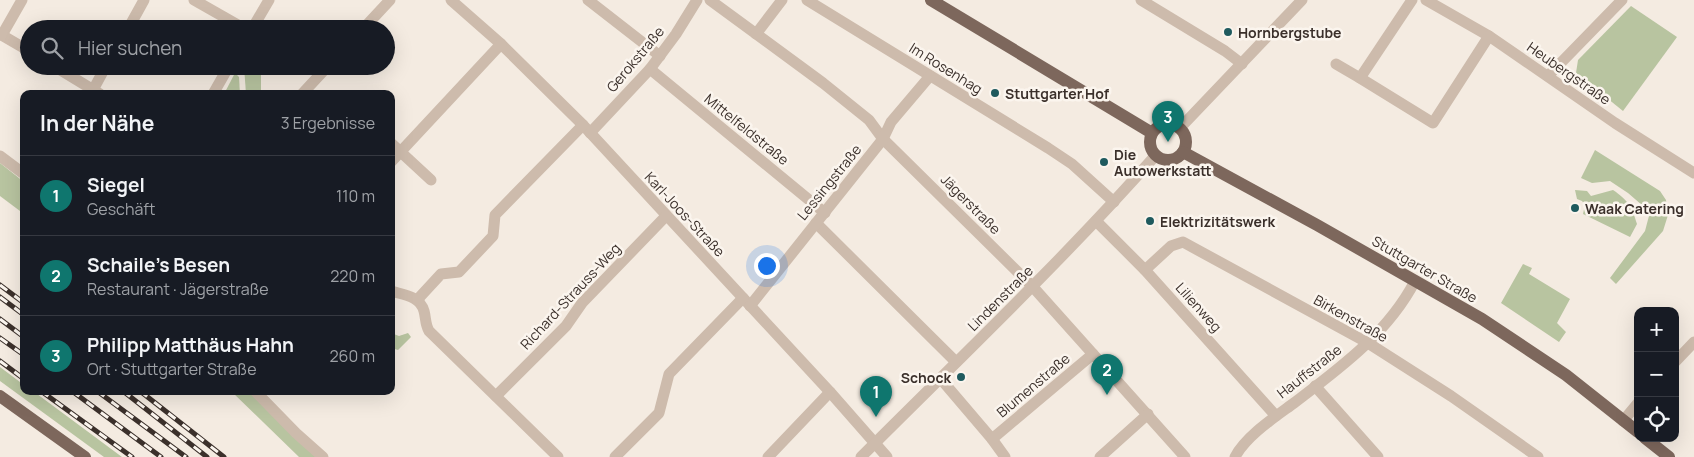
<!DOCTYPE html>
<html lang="de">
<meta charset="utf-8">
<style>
:root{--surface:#171b24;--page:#20242c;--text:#f1f3f6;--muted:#9ea1a6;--line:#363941;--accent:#0f766e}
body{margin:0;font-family:Manrope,sans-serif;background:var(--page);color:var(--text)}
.controls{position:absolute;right:15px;bottom:15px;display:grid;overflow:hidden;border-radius:10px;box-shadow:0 5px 20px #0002}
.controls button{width:45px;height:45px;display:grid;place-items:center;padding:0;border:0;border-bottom:1px solid var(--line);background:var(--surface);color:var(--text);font:25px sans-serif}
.you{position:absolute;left:766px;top:265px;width:18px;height:18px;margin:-12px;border:4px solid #fff;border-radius:50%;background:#1a73e8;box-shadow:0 0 0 8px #1a73e833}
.badge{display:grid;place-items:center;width:32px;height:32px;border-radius:50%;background:var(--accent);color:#fff;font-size:16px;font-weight:700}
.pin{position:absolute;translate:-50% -41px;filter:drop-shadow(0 1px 2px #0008)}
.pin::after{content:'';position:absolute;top:26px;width:18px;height:15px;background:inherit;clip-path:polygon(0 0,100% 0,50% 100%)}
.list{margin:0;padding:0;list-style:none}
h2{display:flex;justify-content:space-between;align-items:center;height:65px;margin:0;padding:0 20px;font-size:21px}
h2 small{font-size:16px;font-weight:400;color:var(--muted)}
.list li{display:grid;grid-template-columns:32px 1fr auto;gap:15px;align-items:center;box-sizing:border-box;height:80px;padding:0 20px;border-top:1px solid var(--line)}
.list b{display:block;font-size:19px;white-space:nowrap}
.list p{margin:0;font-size:16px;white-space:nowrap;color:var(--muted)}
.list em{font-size:16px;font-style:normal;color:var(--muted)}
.icon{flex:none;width:28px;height:28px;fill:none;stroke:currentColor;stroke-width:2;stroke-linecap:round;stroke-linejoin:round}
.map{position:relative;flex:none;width:1694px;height:457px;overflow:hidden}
.search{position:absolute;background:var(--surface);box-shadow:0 5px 20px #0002;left:20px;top:20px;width:375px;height:55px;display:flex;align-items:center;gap:12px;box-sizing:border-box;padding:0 18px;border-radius:28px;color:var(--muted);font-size:19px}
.panel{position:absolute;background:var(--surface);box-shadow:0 5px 20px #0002;left:20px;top:90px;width:375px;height:305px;border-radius:10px}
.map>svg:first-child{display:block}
.green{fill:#b8c4a0}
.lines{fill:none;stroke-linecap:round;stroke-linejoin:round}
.minor{stroke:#cdbbac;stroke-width:11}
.major{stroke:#7d675c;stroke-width:12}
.rail-casing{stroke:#3b302b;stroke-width:5}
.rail{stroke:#fbf5ee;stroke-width:3;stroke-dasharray:9;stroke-linecap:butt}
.poi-dot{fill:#1f5a5e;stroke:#fbf5ee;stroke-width:2}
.labels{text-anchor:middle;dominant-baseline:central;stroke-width:5;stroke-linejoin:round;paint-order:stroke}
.poi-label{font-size:14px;font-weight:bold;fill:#3b302b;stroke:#fbf5ee;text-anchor:start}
.street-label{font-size:14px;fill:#3b302b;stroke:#fbf5ee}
</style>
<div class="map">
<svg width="1694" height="457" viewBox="0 0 1694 457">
<rect width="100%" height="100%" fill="#f4ebe1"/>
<g class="green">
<path d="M1631,6L1677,37L1623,111L1576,73L1578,60Z"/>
<path d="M244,66H248L261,73V94H246Z"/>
<path d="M235,73L239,77L240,94H224Z"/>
<path d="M1595,150L1660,191L1666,200L1668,215L1663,231L1616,284L1610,278L1645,231L1650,212L1628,193L1610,181L1592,183L1581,178Z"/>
<path d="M0,163L24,182V214L0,196Z"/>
<path d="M1575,190L1587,191L1591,196L1613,190C1628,200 1632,207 1637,224L1630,237L1583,214L1585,205L1582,201L1577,199Z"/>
<path d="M1523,264L1532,268L1529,274L1570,299L1557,323L1566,332L1559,342L1501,303Z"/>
<path d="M391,333L399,336L408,333L411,337L398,350L391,348Z"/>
<path d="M0,367L24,385V391H33L122,457H104L0,381Z"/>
<path d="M231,391H248L295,438L316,457H299Z"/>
</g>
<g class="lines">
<g class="minor">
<path d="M194,0L245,29"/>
<path d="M451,0L501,44L583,125L830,392L887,457"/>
<path d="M588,0L660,56"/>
<path d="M710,0L823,83L869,120L883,139L1033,287L1185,457"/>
<path d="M807,0L1048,148L1072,164L1114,202"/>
<path d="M1141,0L1225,51L1242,64"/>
<path d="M1426,0L1489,36L1615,123L1694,173"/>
<path d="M128,29L144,0"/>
<path d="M252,29L269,0"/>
<path d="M363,29L390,0"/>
<path d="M0,34L29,51"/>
<path d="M756,34L782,0"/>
<path d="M2,35L22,0"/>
<path d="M1336,64L1360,78L1412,0"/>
<path d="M54,66L100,94"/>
<path d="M650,69L825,213"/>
<path d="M1548,76L1622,0"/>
<path d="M1360,78L1433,123L1489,36"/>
<path d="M93,90L106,66"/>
<path d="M213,94L229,66"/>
<path d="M302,94L328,66"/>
<path d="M1180,128L1302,0"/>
<path d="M590,133L650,69L676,34L697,0"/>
<path d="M391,143L431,180"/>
<path d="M0,156L24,174"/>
<path d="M391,162L501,44"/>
<path d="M1096,221L1145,270L1276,416"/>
<path d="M816,223L956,362"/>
<path d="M1145,270L1171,246L1183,242L1368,343L1451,396L1538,457"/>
<path d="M391,291C404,295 420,296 424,311C426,318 425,324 429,331L558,457"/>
<path d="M417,300L441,274L459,272L493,236L495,215L583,125"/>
<path d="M750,306L883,139L891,122L930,76"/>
<path d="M1675,362L1694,342"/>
<path d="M940,378L992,439L1005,457"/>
<path d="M1315,386L1378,457"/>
<path d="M255,391L296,433L323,457"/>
<path d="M496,396L566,326L582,303L666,216"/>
<path d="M1623,421L1638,403"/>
<path d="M992,439L1093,354"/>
<path d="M615,457L659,413L669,374L743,298"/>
<path d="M768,457L830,392"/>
<path d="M861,457C960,358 1062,261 1155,156"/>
<path d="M1100,457L1148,414"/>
<path d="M1235,457C1246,436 1275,417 1294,403C1340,368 1388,333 1415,281"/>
</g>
<g class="major">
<path d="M931,0L1152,133"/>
<circle cx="1168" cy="142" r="18"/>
<path d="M1183,152L1317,225L1482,319L1566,375L1638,432"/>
<path d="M0,396L85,457"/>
<path d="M1645,438L1669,457"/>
</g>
<g class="rail-casing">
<g id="rail">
<path d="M0,285L24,303"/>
<path d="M0,297L24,315"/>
<path d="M0,319L24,337"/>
<path d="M0,338L24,355"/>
<path d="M0,361L24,379"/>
<path d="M41,391L132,457"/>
<path d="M72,391L161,457"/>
<path d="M97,391L186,457"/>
<path d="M123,391L207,457"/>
<path d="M140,391L224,457"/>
</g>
</g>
<use href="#rail" class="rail"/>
</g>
<g class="poi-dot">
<circle cx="1228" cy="32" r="5"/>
<circle cx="995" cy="93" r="5"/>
<circle cx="1104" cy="162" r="5"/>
<circle cx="1575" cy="208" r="5"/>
<circle cx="1150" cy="221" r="5"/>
<circle cx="961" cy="377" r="5"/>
</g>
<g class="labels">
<g class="poi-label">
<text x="1238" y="32">Hornbergstube</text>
<text x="1005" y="93">Stuttgarter Hof</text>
<text x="1114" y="154">Die<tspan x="1114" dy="16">Autowerkstatt</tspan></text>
<text x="1585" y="208">Waak Catering</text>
<text x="1160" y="221">Elektrizitätswerk</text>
<text x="951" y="377" text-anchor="end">Schock</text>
</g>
<g class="street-label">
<text transform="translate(635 59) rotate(-50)">Gerokstraße</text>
<text transform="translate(946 68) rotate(32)">Im Rosenhag</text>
<text transform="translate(1569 73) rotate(35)">Heubergstraße</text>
<text transform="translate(747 129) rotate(39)">Mittelfeldstraße</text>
<text transform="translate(829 182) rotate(-51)">Lessingstraße</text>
<text transform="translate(971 204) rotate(45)">Jägerstraße</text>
<text transform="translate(685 214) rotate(47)">Karl-Joos-Straße</text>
<text transform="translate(1425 269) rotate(30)">Stuttgarter Straße</text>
<text transform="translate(570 296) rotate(-47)">Richard-Strauss-Weg</text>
<text transform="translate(1000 298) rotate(-45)">Lindenstraße</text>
<text transform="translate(1199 307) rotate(48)">Lilienweg</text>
<text transform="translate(1351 318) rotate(29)">Birkenstraße</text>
<text transform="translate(1309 371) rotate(-38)">Hauffstraße</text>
<text transform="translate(1033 385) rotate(-40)">Blumenstraße</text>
</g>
</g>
</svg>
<div class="controls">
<button>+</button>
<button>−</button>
<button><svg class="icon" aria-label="locate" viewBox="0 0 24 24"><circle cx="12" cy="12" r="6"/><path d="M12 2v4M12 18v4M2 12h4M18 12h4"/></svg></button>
</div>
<div class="you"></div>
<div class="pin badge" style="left:876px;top:417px">1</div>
<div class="pin badge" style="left:1107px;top:395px">2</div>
<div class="pin badge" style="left:1168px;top:142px">3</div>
<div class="search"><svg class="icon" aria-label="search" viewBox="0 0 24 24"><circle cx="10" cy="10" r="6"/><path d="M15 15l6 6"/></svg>Hier suchen</div>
<section class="panel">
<h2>In der Nähe<small>3 Ergebnisse</small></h2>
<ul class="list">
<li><span class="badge">1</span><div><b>Siegel</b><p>Geschäft</p></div><em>110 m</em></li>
<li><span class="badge">2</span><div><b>Schaile's Besen</b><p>Restaurant · Jägerstraße</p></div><em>220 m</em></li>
<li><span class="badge">3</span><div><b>Philipp Matthäus Hahn</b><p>Ort · Stuttgarter Straße</p></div><em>260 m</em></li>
</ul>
</section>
</div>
